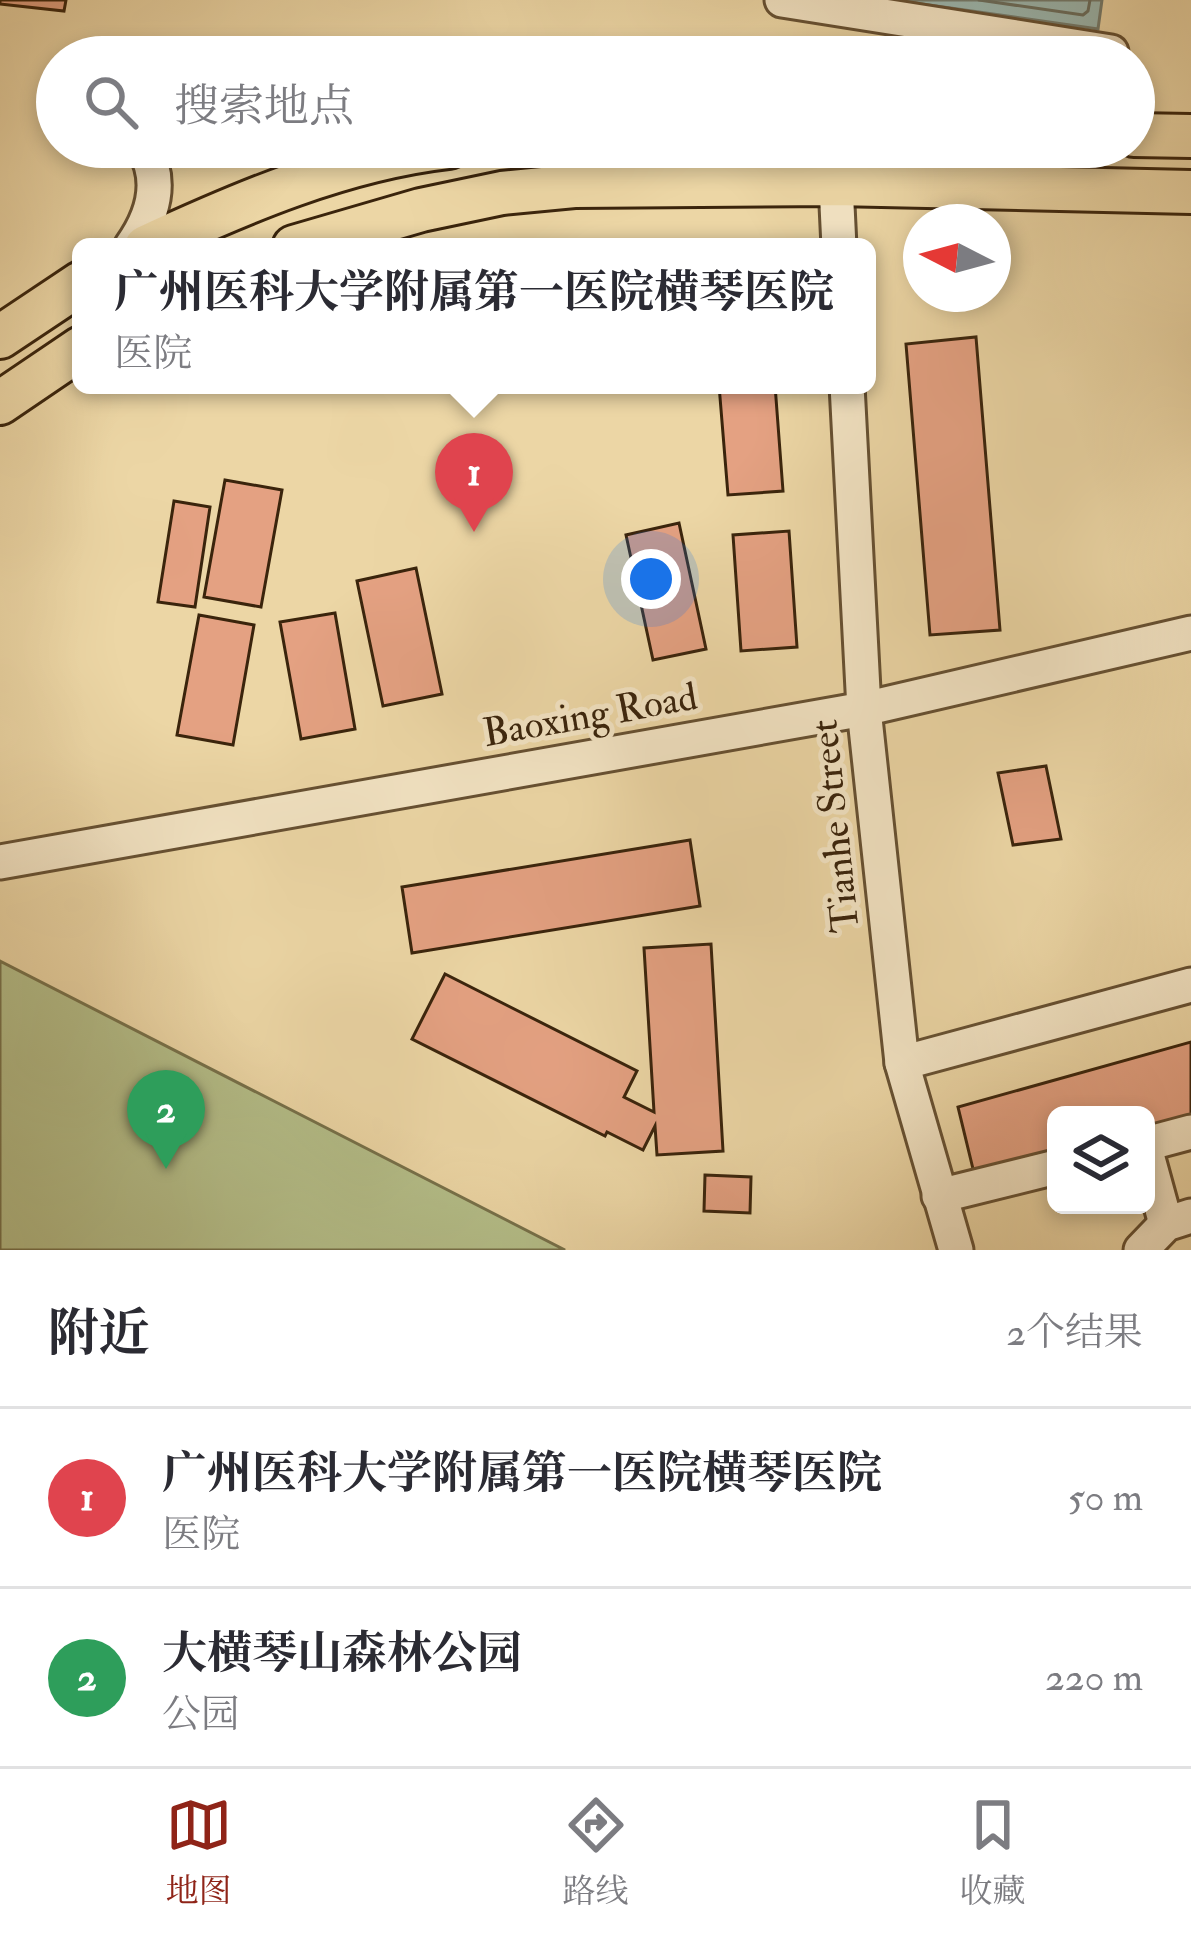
<!DOCTYPE html>
<html lang="zh">
<meta charset="utf-8">
<style>
:root{--surface:#fff;--page:#f2f2f3;--text:#2b2b33;--muted:#7c7c81;--line:#e1e1e2;--accent:#8f2418}
body{margin:0;font-family:"IM FELL Double Pica","Noto Serif SC",serif;background:var(--page);color:var(--text)}
.controls{position:absolute;right:36px;bottom:36px;display:grid;overflow:hidden;border-radius:18px;box-shadow:0 6px 18px #0003}
.controls button{width:108px;height:108px;display:grid;place-items:center;padding:0;border:0;border-bottom:3px solid var(--line);background:var(--surface);color:var(--text);font:60px sans-serif}
.compass{position:absolute;left:903px;top:204px;width:108px;height:108px;border-radius:50%;background:var(--surface);box-shadow:0 6px 18px #0003;rotate:276deg}
.you{position:absolute;left:651px;top:579px;width:42px;height:42px;margin:-30px;border:9px solid #fff;border-radius:50%;background:#1a73e8;box-shadow:0 0 0 18px #1a73e833}
.badge{display:grid;place-items:center;width:78px;height:78px;border-radius:50%;background:var(--accent);color:#fff;font-size:39px;font-weight:700}
.pin{position:absolute;translate:-50% -99px;filter:drop-shadow(0 3px 6px #0008)}
.pin::after{content:'';position:absolute;top:63px;width:42px;height:36px;background:inherit;clip-path:polygon(0 0,100% 0,50% 100%)}
.popup{position:absolute;left:72px;top:238px;width:804px;height:156px;box-sizing:border-box;display:grid;place-content:center;border-radius:18px;background:var(--surface);filter:drop-shadow(0 3px 9px #0005);font-size:39px;white-space:nowrap;color:var(--muted)}
.popup b{font-size:45px;color:var(--text)}
.popup::after{content:'';position:absolute;left:50%;top:100%;margin-left:-24px;border:24px solid transparent;border-top-color:var(--surface)}
.list{margin:0;padding:0;list-style:none}
h2{display:flex;justify-content:space-between;align-items:center;height:156px;margin:0;padding:0 48px;font-size:51px}
h2 small{font-size:39px;font-weight:400;color:var(--muted)}
.list li{display:grid;grid-template-columns:78px 1fr auto;gap:36px;align-items:center;box-sizing:border-box;height:180px;padding:0 48px;border-top:3px solid var(--line)}
.list b{display:block;font-size:45px;white-space:nowrap}
.list p{margin:0;font-size:39px;white-space:nowrap;color:var(--muted)}
.list em{font-size:39px;font-style:normal;color:var(--muted)}
.icon{flex:none;width:66px;height:66px;fill:none;stroke:currentColor;stroke-width:2;stroke-linecap:round;stroke-linejoin:round}
.map{position:relative;flex:none;width:1191px;height:1250px;overflow:hidden}
.search{position:absolute;background:var(--surface);box-shadow:0 6px 18px #0003;left:36px;right:36px;top:36px;height:132px;display:flex;align-items:center;gap:30px;box-sizing:border-box;padding:0 42px;border-radius:66px;color:var(--muted);font-size:45px}
.sheet{height:516px;background:var(--surface)}
nav{display:flex;justify-content:space-around;align-items:center;box-sizing:border-box;height:168px;border-top:3px solid var(--line);background:var(--surface);font-size:33px;color:var(--muted)}
nav a{display:grid;justify-items:center;gap:6px}
nav .on{color:var(--accent)}
.map>svg:first-child{display:block}
.green{fill:#b4be89;stroke:#77714a;stroke-width:3}
.water{fill:#9bb7af;stroke:#747c6e;stroke-width:3}
.lines{fill:none;stroke-linecap:round;stroke-linejoin:round}
.shore{stroke:#6a6e5e;stroke-width:3}
.building{fill:#e4a182;stroke:#3a240c;stroke-width:3}
.minor-casing{stroke:#665032;stroke-width:39}
.major-casing{stroke:#3a240c;stroke-width:48}
.minor{stroke:#f3e4c4;stroke-width:33}
.major{stroke:#ecd6a5;stroke-width:42}
.labels{text-anchor:middle;dominant-baseline:central;stroke-width:10;stroke-linejoin:round;paint-order:stroke}
.street-label{font-size:39px;fill:#3a240c;stroke:#f3e4c4}
</style>
<div class="map">
<svg width="1191" height="1250" viewBox="0 0 1191 1250">
<rect width="100%" height="100%" fill="#ecd6a5"/>
<filter id="stains"><feTurbulence type="fractalNoise" baseFrequency=".00167" numOctaves="4"/><feColorMatrix values="0 0 0 0 .2 0 0 0 0 .09 0 0 0 0 .02 0 0 0 .5 -.17"/></filter>
<radialGradient id="worn" r=".72"><stop offset=".6" stop-color="#630" stop-opacity="0"/><stop offset="1" stop-color="#630" stop-opacity=".3"/></radialGradient>
<path class="green" d="M0,961L565,1250H0Z"/>
<path class="water" d="M894,0H1102L1098,29Z"/>
<g class="lines">
<path class="shore" d="M979,0L1083,15L1088,11L1090,0"/>
</g>
<g class="building">
<path d="M0,0H66L64,11L0,4Z"/>
<path d="M976,337L1000,630L930,635L906,344Z"/>
<path d="M719,385H775L783,491L728,495Z"/>
<path d="M225,480L282,490L261,607L204,597Z"/>
<path d="M174,501L210,507L195,607L158,602Z"/>
<path d="M679,523L706,649L653,660L626,535Z"/>
<path d="M789,531L797,647L741,651L733,535Z"/>
<path d="M416,568L442,694L383,706L357,581Z"/>
<path d="M335,613L355,729L301,739L280,622Z"/>
<path d="M199,615L254,625L233,745L177,735Z"/>
<path d="M1046,766L1061,839L1013,845L998,773Z"/>
<path d="M690,840L700,906L412,953L402,887Z"/>
<path d="M711,944L723,1151L657,1155L655,1126L643,1150L607,1132L605,1136L412,1039L445,974L637,1071L624,1097L654,1112L644,948Z"/>
<path d="M1191,1042V1116L1146,1128V1115H1056V1152L974,1173L958,1107Z"/>
<path d="M705,1175L751,1177L750,1213L704,1211Z"/>
</g>
<g class="lines">
<g class="minor-casing">
<g id="minor">
<path d="M782,0L1111,52"/>
<path d="M836,184L839,247"/>
<path d="M131,247C153,216 164,181 143,147"/>
<path d="M847,385L864,709L902,1063L956,1250"/>
<path d="M0,862L864,709L1191,633"/>
<path d="M902,1063L1191,985"/>
<path d="M1146,1144L1191,1132"/>
<path d="M1146,1151L1166,1224"/>
<path d="M939,1196L1056,1167"/>
<path d="M1141,1250L1166,1224L1191,1216"/>
</g>
</g>
<g class="major-casing">
<g id="major">
<path d="M1134,135L1191,136"/>
<path d="M146,247C241,203 343,159 449,147"/>
<path d="M294,247L421,210L502,193L574,186L836,184L1191,192"/>
<path d="M0,337L81,283"/>
<path d="M0,403L81,348"/>
</g>
</g>
<use href="#minor" class="minor"/>
<use href="#major" class="major"/>
</g>
<g class="labels">
<g class="street-label">
<text transform="translate(590 715) rotate(-10)">Baoxing Road</text>
<text transform="translate(835 826) rotate(-96)">Tianhe Street</text>
</g>
</g>
<rect width="100%" height="100%" filter="url(#stains)"/>
<rect width="100%" height="100%" fill="url(#worn)"/>
</svg>
<div class="controls">
<button><svg class="icon" aria-label="layers" viewBox="0 0 24 24"><path d="M12 4l9 5-9 5-9-5zM3 14l9 5 9-5"/></svg></button>
</div>
<svg class="compass" viewBox="-18 -18 36 36"><path d="M0-13l5 13h-10z" fill="#e53935"/><path d="M0 13l5-13h-10z" fill="#7c7c81"/></svg>
<div class="you"></div>
<div class="pin badge" style="left:474px;top:532px;background:#e0444e">1</div>
<div class="popup"><b>广州医科大学附属第一医院横琴医院</b>医院</div>
<div class="pin badge" style="left:166px;top:1169px;background:#2e9e5b">2</div>
<div class="search"><svg class="icon" aria-label="search" viewBox="0 0 24 24"><circle cx="10" cy="10" r="6"/><path d="M15 15l6 6"/></svg>搜索地点</div>
</div>
<section class="sheet">
<h2>附近<small>2个结果</small></h2>
<ul class="list">
<li><span class="badge" style="background:#e0444e">1</span><div><b>广州医科大学附属第一医院横琴医院</b><p>医院</p></div><em>50 m</em></li>
<li><span class="badge" style="background:#2e9e5b">2</span><div><b>大横琴山森林公园</b><p>公园</p></div><em>220 m</em></li>
</ul>
</section>
<nav>
<a class="on"><svg class="icon" aria-label="map" viewBox="0 0 24 24"><path d="M3 6l6-2 6 2 6-2v14l-6 2-6-2-6 2zM9 4v14M15 6v14"/></svg>地图</a>
<a><svg class="icon" aria-label="directions" viewBox="0 0 24 24"><path d="M12 3l9 9-9 9-9-9zM9 14v-3h6M13 9l2 2-2 2"/></svg>路线</a>
<a><svg class="icon" aria-label="saved" viewBox="0 0 24 24"><path d="M7 4h10v16l-5-4-5 4z"/></svg>收藏</a>
</nav>
